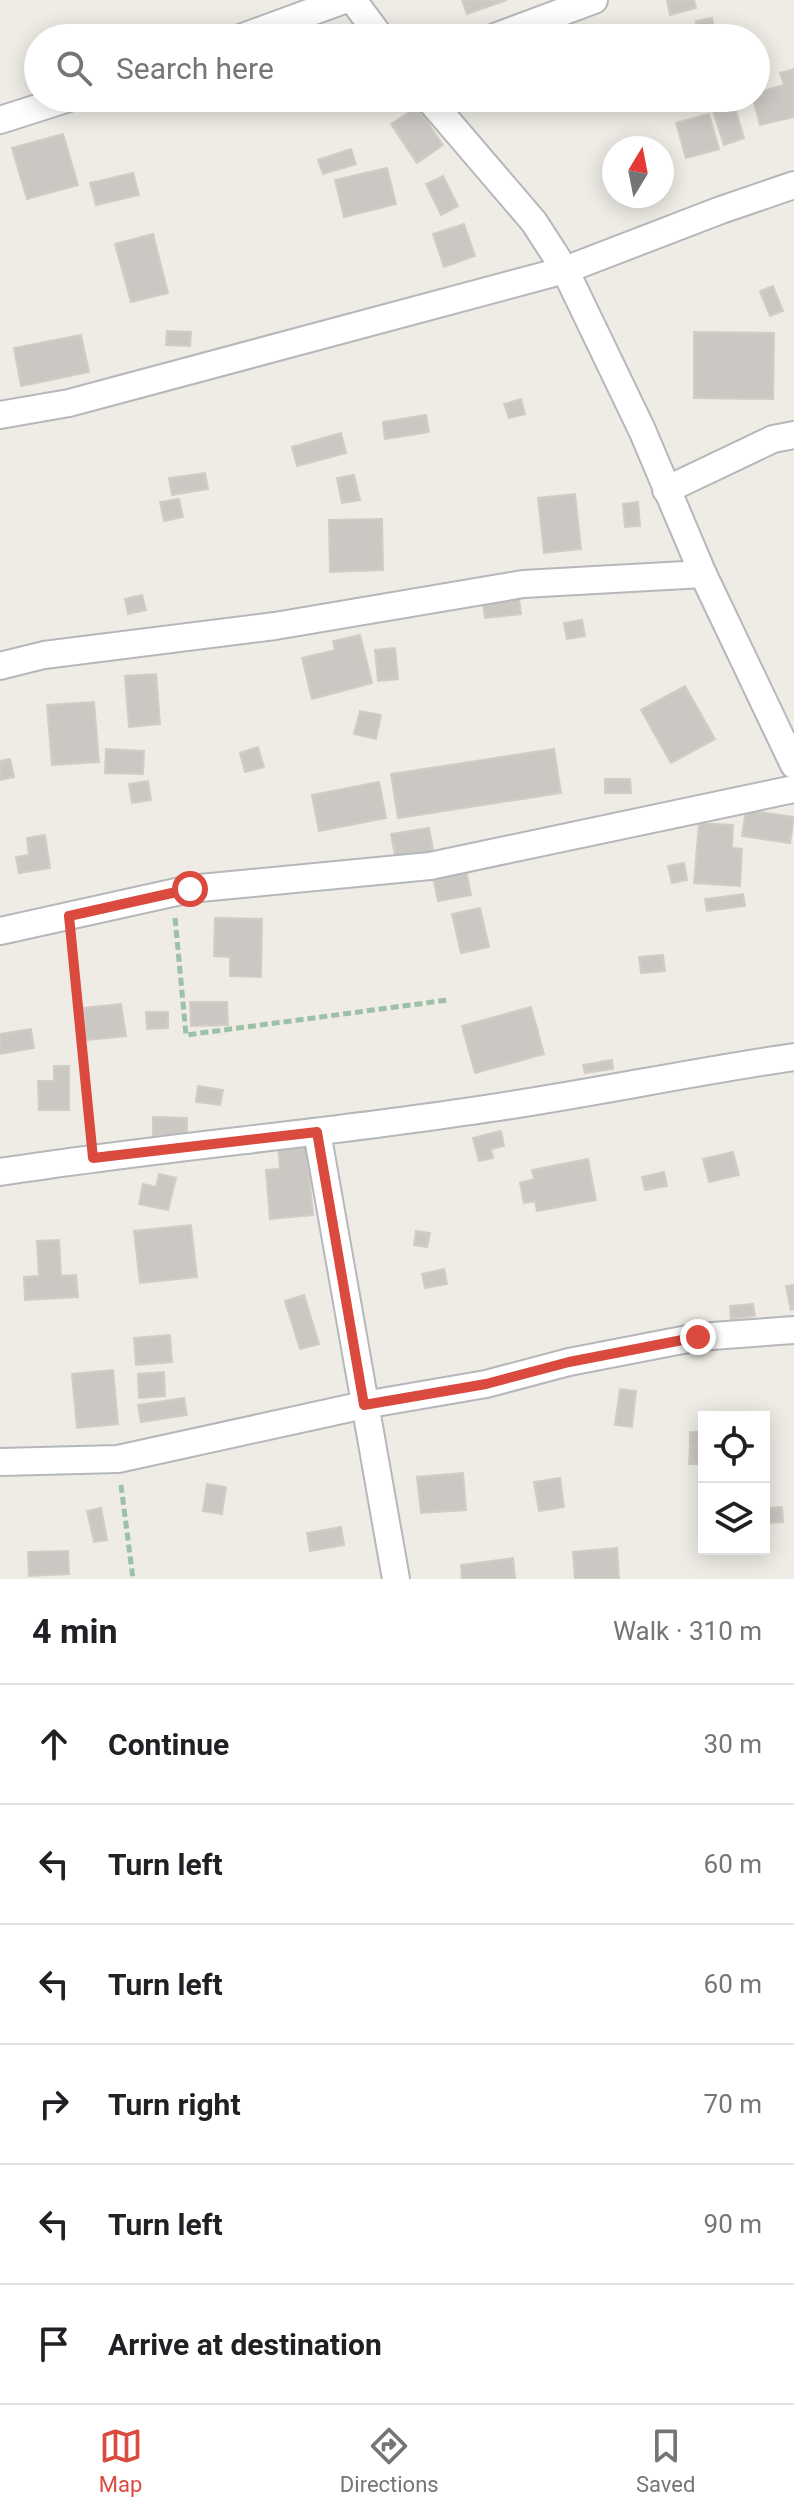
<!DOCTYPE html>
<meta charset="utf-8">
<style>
:root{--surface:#fff;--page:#f6f6f6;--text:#202124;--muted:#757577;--line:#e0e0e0;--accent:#da4a3f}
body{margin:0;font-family:Roboto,sans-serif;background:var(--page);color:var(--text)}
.controls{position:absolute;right:24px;bottom:24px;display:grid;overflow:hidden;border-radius:0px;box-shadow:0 4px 20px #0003}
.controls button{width:72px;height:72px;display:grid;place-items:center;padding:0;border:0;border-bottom:2px solid var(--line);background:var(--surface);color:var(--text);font:40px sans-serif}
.compass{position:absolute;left:602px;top:136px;width:72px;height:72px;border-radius:50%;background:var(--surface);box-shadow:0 4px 20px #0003;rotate:10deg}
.stop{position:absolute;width:24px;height:24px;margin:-18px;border:6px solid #da4a3f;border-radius:50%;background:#fff}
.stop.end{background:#da4a3f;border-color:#fff;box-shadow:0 2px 8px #0008}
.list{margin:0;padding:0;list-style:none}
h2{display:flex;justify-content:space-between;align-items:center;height:104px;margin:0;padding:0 32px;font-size:34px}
h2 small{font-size:26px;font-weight:400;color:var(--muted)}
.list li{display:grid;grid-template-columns:52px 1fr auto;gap:24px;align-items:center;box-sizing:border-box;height:120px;padding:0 32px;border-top:2px solid var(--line)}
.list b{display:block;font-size:30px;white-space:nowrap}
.list em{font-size:26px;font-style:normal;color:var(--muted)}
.icon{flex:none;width:44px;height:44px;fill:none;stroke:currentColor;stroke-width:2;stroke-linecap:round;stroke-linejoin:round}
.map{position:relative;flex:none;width:794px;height:1579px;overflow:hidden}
.search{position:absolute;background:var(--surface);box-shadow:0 4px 20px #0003;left:24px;right:24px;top:24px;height:88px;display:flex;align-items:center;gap:20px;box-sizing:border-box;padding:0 28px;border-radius:44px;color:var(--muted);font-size:30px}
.sheet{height:824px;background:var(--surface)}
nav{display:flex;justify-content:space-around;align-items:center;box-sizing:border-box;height:112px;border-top:2px solid var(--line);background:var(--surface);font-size:22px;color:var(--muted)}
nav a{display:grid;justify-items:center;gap:4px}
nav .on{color:var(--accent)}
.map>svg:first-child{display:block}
.building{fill:#cbc8c4;stroke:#d2cdc4;stroke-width:2}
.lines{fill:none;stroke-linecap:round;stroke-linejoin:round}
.minor-casing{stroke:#b5b7ba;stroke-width:30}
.path{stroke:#9cc1a6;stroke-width:5;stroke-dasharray:8 4;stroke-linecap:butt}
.minor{stroke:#fff;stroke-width:26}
.route{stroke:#da4a3f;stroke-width:10}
</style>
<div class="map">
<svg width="794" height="1579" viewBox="0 0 794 1579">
<rect width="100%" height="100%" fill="#eeece5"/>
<g class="building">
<path d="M462,0H507L467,14Z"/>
<path d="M667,0H694L696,8L670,15Z"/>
<path d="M712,18L716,38H699L696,21Z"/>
<path d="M621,26L626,38H590Z"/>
<path d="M794,69V117L760,125L753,98H756V93L784,85L780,73Z"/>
<path d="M162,98H189V101L162,104Z"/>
<path d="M733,101L744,138L724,145L712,108Z"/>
<path d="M417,107L443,145L417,163L391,124Z"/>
<path d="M709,114L719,149L686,158L676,123Z"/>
<path d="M63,134L78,185L27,199L12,148Z"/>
<path d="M351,149L356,164L323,174L318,160Z"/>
<path d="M387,168L396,204L344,217L335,180Z"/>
<path d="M133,173L139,195L96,205L90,183Z"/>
<path d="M443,176L458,206L441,215L426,184Z"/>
<path d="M464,224L475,256L444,267L433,234Z"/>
<path d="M153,234L168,293L131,302L115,244Z"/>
<path d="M773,286L783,311L770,316L760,291Z"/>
<path d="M167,331L191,332L190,346L166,345Z"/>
<path d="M694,332L774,333L773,399L694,398Z"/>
<path d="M81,335L89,372L21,386L14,348Z"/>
<path d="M521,399L525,414L509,418L504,404Z"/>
<path d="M426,415L429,432L385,439L383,422Z"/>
<path d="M341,433L346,453L297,466L292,447Z"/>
<path d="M205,473L208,489L172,495L169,478Z"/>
<path d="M354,475L360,500L342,503L337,478Z"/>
<path d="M575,494L581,549L544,553L538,498Z"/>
<path d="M179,499L183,517L164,521L160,502Z"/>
<path d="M638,502L640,526L625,527L623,504Z"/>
<path d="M382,519L383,570L330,572L329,520Z"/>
<path d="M142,595L146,610L128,614L125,599Z"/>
<path d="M519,599L521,614L485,618L483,604Z"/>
<path d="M582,620L585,636L567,639L564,623Z"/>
<path d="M360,635L372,683L312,699L302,658L335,650L333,641Z"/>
<path d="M395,648L398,679L378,681L375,650Z"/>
<path d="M156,674L160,724L129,727L125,676Z"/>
<path d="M685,686L715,739L671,763L641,710Z"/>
<path d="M94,702L99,762L52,765L47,705Z"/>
<path d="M360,711L381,715L376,739L354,734Z"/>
<path d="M258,747L264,767L245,772L240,753Z"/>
<path d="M106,749L144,751L143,774L105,773Z"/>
<path d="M554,749L561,793L398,818L391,774Z"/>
<path d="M10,759L14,777L0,780V761Z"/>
<path d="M605,779H630L631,793H605Z"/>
<path d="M148,781L151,800L132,803L129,784Z"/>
<path d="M379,782L386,818L319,831L312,795Z"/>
<path d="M746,810L794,817L790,843L742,836Z"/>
<path d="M699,823L733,825L732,848L742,849L740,886L694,883Z"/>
<path d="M429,828L434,855L396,861L391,834Z"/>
<path d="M45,835L50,868L19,873L16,857L29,855L27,838Z"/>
<path d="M684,863L687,880L672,883L668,866Z"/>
<path d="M466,870L471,895L438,901L433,877Z"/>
<path d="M743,894L745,906L707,911L705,899Z"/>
<path d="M480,908L489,947L461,953L452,914Z"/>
<path d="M215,918L262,919L261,977L230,976V957L214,956Z"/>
<path d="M663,955L665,971L641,973L639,957Z"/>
<path d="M190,1002H227L228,1025L191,1026Z"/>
<path d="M121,1004L126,1036L87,1040L83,1008Z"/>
<path d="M531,1007L544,1054L475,1073L462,1026Z"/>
<path d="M146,1012H168V1028L147,1029Z"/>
<path d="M31,1029L34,1048L0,1054V1034Z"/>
<path d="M612,1060L613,1069L585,1073L583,1065Z"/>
<path d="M54,1066H69V1110H39L38,1081H54Z"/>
<path d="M198,1086L223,1090L220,1105L196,1102Z"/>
<path d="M153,1117L187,1118V1135H153Z"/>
<path d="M501,1131L504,1146L491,1149L493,1158L479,1161L473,1138Z"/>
<path d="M306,1142L313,1215L270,1219L266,1170L280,1169L278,1145Z"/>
<path d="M733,1152L739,1175L709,1182L703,1159Z"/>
<path d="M588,1159L596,1200L537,1211L535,1201L524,1203L520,1183L534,1179L532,1170Z"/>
<path d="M664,1172L667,1186L645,1190L642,1177Z"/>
<path d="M159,1174L176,1178L168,1210L139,1204L143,1184L156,1187Z"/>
<path d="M191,1225L197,1277L140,1283L134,1231Z"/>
<path d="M416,1231L430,1233L427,1247L414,1245Z"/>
<path d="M59,1240L61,1276L76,1275L78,1297L25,1300L24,1277L39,1276L37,1241Z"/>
<path d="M444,1269L447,1284L425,1288L422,1274Z"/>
<path d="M794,1285V1309L791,1310L786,1286Z"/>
<path d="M304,1295L319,1344L300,1349L285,1301Z"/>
<path d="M753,1304L755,1316L731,1319L730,1306Z"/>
<path d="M170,1335L172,1362L136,1365L134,1338Z"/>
<path d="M113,1370L118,1424L77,1428L72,1374Z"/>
<path d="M164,1372L165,1396L139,1398L138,1374Z"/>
<path d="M620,1389L636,1391L632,1427L615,1425Z"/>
<path d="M184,1398L187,1415L141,1422L138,1405Z"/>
<rect x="690" y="1432" width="14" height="15"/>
<path d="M690,1447H704V1464H689Z"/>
<path d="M463,1473L466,1510L421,1513L417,1477Z"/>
<path d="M560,1478L564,1507L539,1511L534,1482Z"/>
<path d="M207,1484L226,1487L222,1514L203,1511Z"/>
<path d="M782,1507L783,1522L768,1523L767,1508Z"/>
<path d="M101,1508L107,1540L94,1542L87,1511Z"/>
<path d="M341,1527L344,1545L310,1551L307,1533Z"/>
<path d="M617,1548L619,1579H575L573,1552Z"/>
<path d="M68,1551L69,1574L29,1576L28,1552Z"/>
<path d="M513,1558L515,1579H462L461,1565Z"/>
</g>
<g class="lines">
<g class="minor-casing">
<g id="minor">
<path d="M353,0L381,38"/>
<path d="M240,38L344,0"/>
<path d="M492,38L594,0"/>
<path d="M428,98L534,222L565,270L642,430L703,574L794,765"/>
<path d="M0,120L69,98"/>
<path d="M0,415L69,403L565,270L721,210L794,185"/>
<path d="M666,490L773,439L794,435"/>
<path d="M0,666L44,655L275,626L523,584L703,574"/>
<path d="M0,931L190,889L430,866L794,789"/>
<path d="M317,1132L396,1579"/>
<path d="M0,1172C154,1148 310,1135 464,1112C575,1097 684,1073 794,1057"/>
<path d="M0,1462L118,1459L364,1405L486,1384L569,1362L698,1337L794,1330"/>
</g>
</g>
<g class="path">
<path d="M175,918L186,1035L448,1000"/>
<path d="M71,941L91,1134"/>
<path d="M121,1485L133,1579"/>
</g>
<use href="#minor" class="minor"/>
</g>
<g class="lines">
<path class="route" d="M190,889L69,916L93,1158L317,1132L364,1405L486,1384L569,1362L698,1337"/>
</g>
</svg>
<div class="controls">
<button><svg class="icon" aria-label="locate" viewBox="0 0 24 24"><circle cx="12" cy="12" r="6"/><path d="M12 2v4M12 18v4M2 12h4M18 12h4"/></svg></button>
<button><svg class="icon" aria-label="layers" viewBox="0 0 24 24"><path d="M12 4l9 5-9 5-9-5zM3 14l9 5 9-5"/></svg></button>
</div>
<svg class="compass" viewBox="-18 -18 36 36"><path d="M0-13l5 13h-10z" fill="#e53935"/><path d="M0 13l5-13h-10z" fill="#757577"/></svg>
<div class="stop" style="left:190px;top:889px"></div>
<div class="stop end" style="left:698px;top:1337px"></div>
<div class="search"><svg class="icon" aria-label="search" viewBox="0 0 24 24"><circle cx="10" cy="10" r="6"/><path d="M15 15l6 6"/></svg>Search here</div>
</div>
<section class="sheet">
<h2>4 min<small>Walk · 310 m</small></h2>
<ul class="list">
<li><svg class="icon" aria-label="ahead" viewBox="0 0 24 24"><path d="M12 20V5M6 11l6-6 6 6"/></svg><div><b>Continue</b></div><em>30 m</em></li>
<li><svg class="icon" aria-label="left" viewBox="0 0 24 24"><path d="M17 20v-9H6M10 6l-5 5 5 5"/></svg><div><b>Turn left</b></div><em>60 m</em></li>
<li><svg class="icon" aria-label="left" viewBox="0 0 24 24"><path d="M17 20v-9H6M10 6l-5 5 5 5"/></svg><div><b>Turn left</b></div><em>60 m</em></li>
<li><svg class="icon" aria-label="right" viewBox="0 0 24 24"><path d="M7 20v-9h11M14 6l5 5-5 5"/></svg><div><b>Turn right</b></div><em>70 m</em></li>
<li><svg class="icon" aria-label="left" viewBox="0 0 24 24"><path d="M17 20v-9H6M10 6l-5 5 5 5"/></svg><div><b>Turn left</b></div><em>90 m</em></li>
<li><svg class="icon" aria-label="arrive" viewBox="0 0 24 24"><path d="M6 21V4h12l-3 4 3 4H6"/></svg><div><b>Arrive at destination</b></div></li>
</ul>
</section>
<nav>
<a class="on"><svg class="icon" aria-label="map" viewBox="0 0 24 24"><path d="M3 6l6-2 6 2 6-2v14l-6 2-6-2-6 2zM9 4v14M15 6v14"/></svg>Map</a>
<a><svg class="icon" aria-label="directions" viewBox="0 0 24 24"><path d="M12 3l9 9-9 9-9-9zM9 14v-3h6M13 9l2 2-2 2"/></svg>Directions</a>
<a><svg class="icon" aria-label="saved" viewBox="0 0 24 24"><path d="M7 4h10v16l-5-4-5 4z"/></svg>Saved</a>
</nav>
